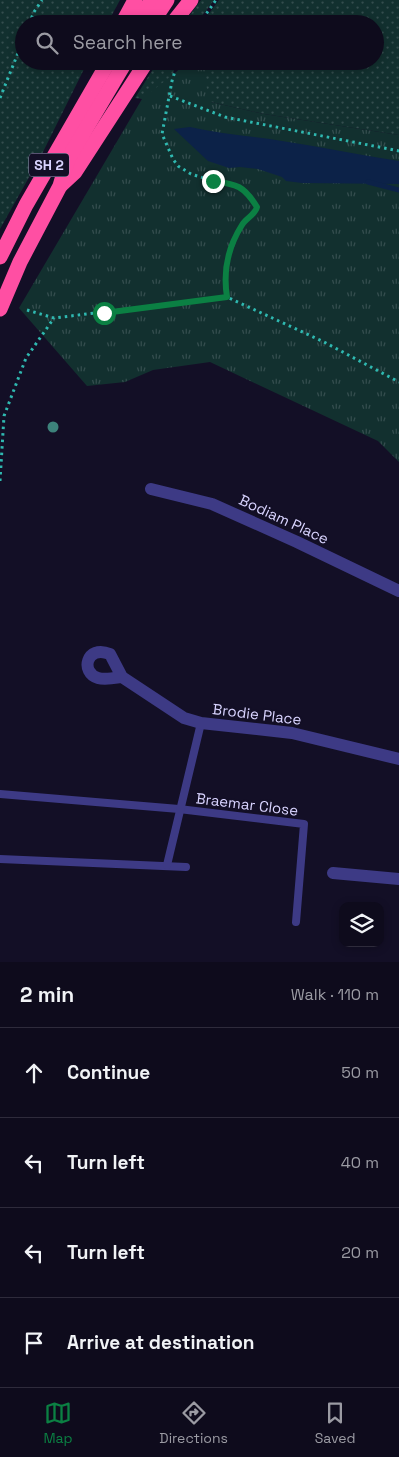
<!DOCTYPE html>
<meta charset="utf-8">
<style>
:root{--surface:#0e0b1c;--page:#171425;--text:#f1f3f6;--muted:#9b9ba3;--line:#2e2b3b;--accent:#0b8043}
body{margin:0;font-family:"Space Grotesk",sans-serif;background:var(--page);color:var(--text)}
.controls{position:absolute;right:15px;bottom:15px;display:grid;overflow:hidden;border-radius:10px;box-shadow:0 2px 8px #0003}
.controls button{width:45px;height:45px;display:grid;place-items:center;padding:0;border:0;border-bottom:1px solid var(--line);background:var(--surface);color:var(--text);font:25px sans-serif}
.stop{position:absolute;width:15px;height:15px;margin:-11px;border:4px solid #0b8043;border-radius:50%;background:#fff}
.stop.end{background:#0b8043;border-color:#fff;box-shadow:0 1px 5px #0008}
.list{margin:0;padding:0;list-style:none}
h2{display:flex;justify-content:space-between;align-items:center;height:65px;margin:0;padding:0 20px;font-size:21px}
h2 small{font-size:16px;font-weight:400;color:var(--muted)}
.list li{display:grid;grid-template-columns:32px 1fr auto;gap:15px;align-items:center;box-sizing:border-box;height:90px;padding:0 20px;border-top:1px solid var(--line)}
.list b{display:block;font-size:19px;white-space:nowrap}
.list em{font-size:16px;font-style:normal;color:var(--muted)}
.icon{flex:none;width:28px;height:28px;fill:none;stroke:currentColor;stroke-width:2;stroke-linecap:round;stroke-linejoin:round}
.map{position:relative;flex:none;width:399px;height:962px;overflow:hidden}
.search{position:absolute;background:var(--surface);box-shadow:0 2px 8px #0003;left:15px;right:15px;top:15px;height:55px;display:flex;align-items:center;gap:12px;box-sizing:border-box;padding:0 18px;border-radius:28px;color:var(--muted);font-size:19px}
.sheet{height:425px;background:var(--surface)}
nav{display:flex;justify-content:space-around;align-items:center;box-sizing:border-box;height:70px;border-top:1px solid var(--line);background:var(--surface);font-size:14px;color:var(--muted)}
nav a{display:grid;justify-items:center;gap:2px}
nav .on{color:var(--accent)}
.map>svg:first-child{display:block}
.grass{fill:url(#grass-dots)}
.park{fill:url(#park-tufts)}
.water{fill:#0c2248}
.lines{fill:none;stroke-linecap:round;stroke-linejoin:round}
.stream{stroke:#0c2248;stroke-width:5}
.path{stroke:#2fb8b0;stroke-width:3;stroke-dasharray:2.5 4;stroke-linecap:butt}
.lane{stroke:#3d3a85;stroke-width:8}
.street{stroke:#3d3a85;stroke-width:12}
.highway{stroke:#ff4fa3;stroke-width:15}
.tree{fill:#3d827b}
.route{stroke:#0b8043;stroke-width:6}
.labels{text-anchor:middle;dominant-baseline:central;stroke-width:4;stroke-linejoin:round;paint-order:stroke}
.shield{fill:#130f26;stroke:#9e99be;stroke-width:1}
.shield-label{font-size:14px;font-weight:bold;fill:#d9d4ff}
.street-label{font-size:15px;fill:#d9d4ff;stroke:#130f26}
</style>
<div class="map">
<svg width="399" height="962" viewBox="0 0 399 962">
<defs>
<pattern id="grass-dots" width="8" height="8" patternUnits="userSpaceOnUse" patternTransform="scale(1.25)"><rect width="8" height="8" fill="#12302f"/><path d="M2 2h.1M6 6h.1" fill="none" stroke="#344d4e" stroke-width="1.8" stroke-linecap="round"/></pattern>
<pattern id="park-tufts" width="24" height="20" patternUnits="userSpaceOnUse" patternTransform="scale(1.25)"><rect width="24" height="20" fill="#12302f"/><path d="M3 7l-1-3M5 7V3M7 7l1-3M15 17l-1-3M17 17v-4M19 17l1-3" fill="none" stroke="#344d4e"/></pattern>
</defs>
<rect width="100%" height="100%" fill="#130f26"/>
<g class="grass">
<path d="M0,0H120L107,24H24V61H88L41,156L0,229Z"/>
<path d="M201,0H214L196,24H183Z"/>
<path d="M219,0H399V135L264,114L211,102L208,106L175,79L181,61H375V24H201Z"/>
<path d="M158,61H176L166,106L142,99L135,98Z"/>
</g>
<path class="park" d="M190,61H209L205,82L211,102L264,114L399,135V462L378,441L210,362L153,370L125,382L87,386L19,308L142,99Z"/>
<path class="water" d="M190,127C220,134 251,136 282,141C321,147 360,155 399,161V184L302,183L286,181L282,177L258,169L240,167L229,168L208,161L174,129Z"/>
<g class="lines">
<path class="stream" d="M368,182L399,190"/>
<g class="path">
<path d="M29,24L34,12L42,0"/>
<path d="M199,24L216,0"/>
<path d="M178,61L172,81L162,134L173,159L178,166L191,174L213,181L231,183L246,191L257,207C254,215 246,218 242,225C228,247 223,272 227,297L324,342L399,382"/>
<path d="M170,96L225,117L399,151"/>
<path d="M0,98L24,38"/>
<path d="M27,310L54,318L227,297"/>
<path d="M0,481L4,416L26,358L54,318"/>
</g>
<g class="lane">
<path d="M0,794L179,809L304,824L296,922"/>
<path d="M0,859L186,867"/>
<path d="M167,865L201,723"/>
</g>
<g class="street">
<path d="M151,489L212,504L297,542L399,591"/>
<path d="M122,677C115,678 105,680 98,678C80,673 86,644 110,654L122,677L184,718L201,723L292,733L399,759"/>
<path d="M333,873L399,879"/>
</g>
<g class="highway">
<path d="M122,24L135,0"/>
<path d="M135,24L152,0"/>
<path d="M151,24L167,0"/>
<path d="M172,24L191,0"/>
<path d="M61,185L75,172L147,61"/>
<path d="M0,257L26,205L109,61"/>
<path d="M0,309L20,262L60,186L68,159L126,61"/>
</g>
</g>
<circle class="tree" cx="53" cy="427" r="5.5"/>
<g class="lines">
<path class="route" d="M104,313L227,297C223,272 228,247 242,225C246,218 255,215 257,207C244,186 237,184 213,181"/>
</g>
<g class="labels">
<rect class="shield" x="29" y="153.5" width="40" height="23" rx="4"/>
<g class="shield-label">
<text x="49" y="165">SH 2</text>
</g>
<g class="street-label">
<text transform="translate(284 519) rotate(25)">Bodiam Place</text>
<text transform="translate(257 714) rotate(7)">Brodie Place</text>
<text transform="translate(247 804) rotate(7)">Braemar Close</text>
</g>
</g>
</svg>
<div class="controls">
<button><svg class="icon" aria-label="layers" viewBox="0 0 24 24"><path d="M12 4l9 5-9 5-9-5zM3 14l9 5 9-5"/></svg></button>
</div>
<div class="stop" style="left:104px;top:313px"></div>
<div class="stop end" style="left:213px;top:181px"></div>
<div class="search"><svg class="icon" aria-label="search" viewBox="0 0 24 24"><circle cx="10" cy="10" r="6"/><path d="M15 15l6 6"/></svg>Search here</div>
</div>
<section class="sheet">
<h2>2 min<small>Walk · 110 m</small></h2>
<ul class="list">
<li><svg class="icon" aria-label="ahead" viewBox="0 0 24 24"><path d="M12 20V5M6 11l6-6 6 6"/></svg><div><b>Continue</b></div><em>50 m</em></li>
<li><svg class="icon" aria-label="left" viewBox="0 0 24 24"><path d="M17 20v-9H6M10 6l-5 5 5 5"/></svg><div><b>Turn left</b></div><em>40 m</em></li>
<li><svg class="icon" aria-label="left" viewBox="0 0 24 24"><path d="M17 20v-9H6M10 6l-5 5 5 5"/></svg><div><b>Turn left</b></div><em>20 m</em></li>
<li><svg class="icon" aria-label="arrive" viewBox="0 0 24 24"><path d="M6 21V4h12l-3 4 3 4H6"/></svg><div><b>Arrive at destination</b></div></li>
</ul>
</section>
<nav>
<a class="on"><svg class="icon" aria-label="map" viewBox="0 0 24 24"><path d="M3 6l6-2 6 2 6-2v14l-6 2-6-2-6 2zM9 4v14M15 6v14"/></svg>Map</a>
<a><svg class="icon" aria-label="directions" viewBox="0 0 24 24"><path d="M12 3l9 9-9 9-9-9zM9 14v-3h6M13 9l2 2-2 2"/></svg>Directions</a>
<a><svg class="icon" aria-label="saved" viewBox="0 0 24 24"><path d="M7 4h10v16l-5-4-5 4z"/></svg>Saved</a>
</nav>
